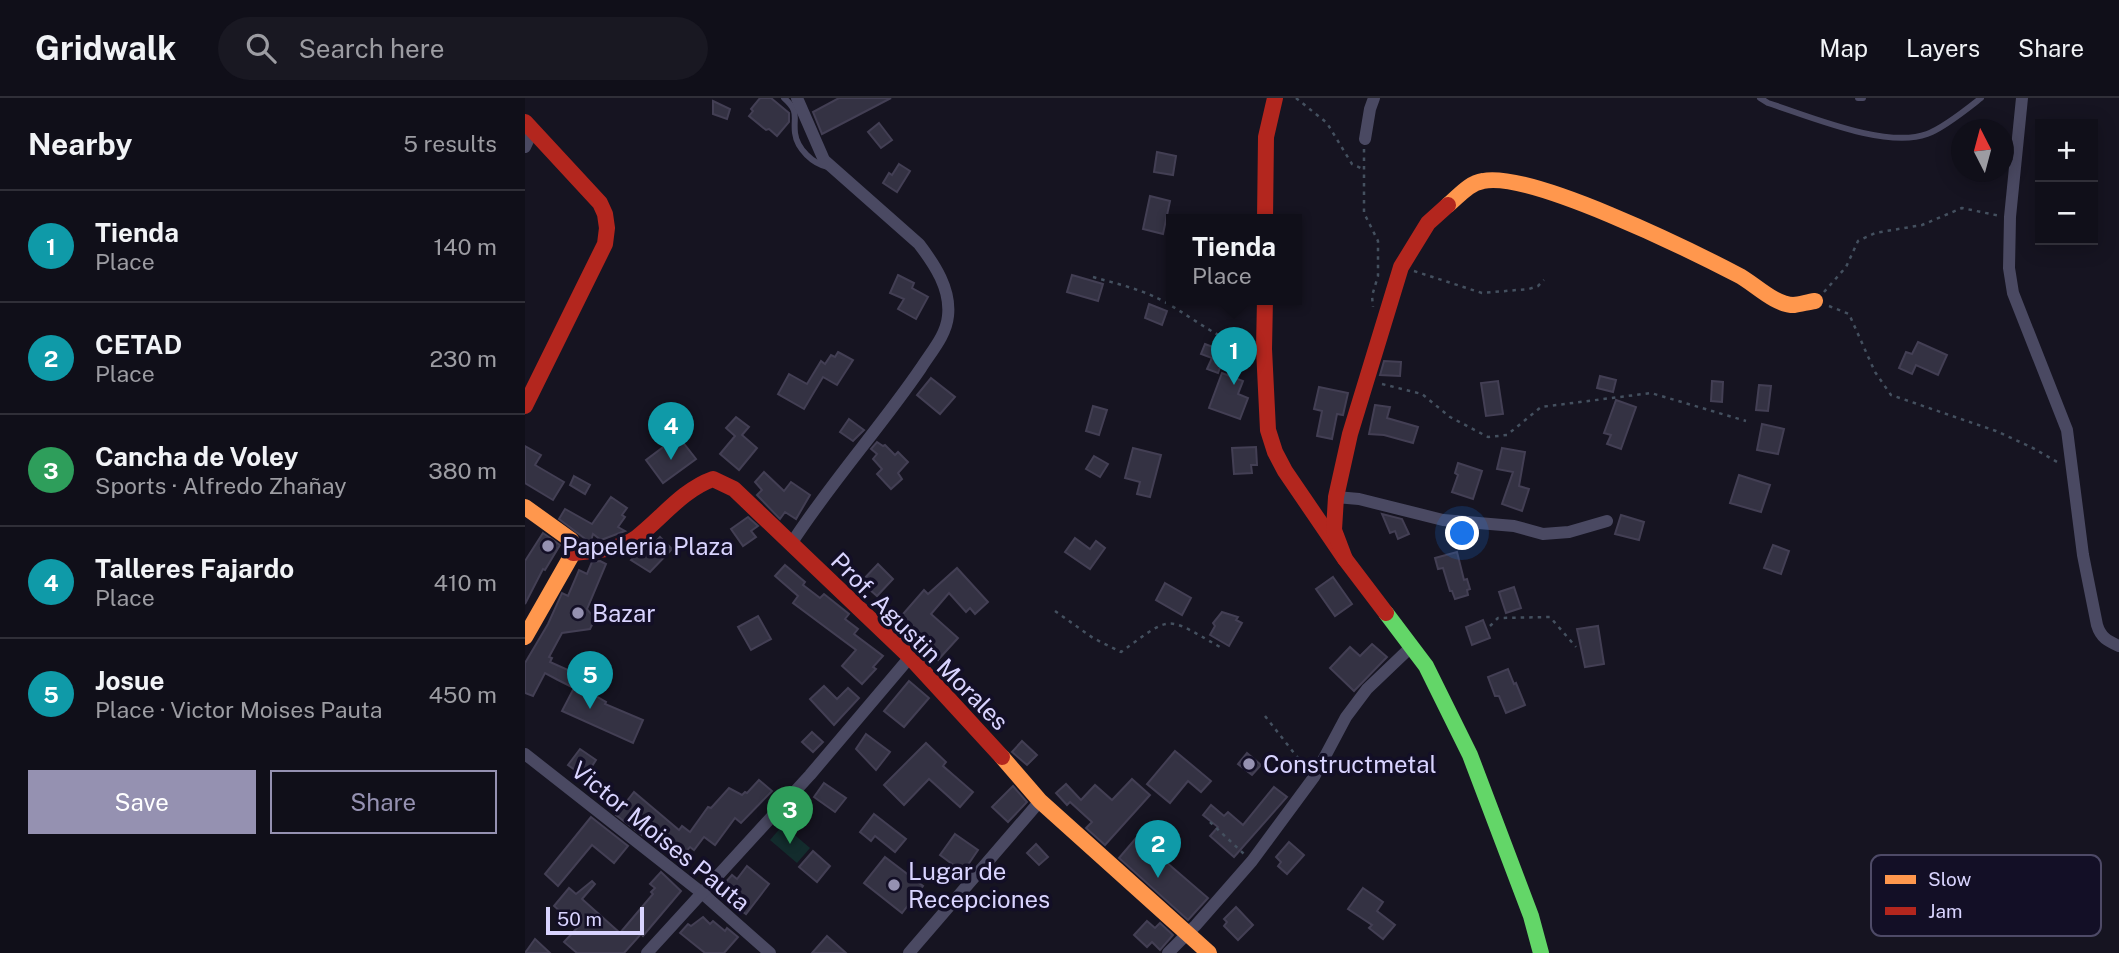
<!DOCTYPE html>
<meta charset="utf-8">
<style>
:root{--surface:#100f19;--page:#191822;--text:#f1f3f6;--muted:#9c9ca2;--line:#302f38;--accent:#9591b1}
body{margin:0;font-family:"Public Sans",sans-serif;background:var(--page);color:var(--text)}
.controls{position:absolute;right:21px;top:21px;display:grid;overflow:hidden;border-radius:0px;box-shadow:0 4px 18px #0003}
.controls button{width:63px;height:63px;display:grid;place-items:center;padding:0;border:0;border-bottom:2px solid var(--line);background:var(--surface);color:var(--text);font:35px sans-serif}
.compass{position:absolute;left:1426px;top:21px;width:63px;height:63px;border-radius:50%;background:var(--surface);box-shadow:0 4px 18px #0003;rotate:354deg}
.scale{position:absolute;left:21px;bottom:18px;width:98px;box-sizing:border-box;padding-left:7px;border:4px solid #d9d4ff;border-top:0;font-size:19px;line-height:24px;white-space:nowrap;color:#d9d4ff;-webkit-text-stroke:5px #130f26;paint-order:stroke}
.you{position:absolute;left:938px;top:436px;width:24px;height:24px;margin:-18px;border:5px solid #fff;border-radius:50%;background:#1a73e8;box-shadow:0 0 0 10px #1a73e833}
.badge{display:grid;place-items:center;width:46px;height:46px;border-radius:50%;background:var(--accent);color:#fff;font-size:23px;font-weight:700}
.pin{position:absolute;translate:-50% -58px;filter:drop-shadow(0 2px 4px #0008)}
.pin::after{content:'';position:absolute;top:37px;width:24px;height:21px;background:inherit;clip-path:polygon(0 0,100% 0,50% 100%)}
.popup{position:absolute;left:641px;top:116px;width:136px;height:91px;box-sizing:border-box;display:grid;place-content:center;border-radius:0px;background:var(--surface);filter:drop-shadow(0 2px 5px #0005);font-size:23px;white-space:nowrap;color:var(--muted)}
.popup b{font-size:26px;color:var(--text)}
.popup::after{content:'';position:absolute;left:50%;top:100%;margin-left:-14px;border:14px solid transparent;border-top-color:var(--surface)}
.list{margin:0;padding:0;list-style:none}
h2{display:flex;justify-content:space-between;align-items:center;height:91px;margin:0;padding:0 28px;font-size:30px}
h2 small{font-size:23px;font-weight:400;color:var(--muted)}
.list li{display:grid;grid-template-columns:46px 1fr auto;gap:21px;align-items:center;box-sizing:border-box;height:112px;padding:0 28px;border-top:2px solid var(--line)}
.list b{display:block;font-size:26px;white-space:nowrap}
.list p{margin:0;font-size:23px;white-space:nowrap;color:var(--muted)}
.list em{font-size:23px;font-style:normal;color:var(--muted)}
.actions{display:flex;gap:14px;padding:21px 28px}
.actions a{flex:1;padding:16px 0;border:2px solid var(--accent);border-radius:0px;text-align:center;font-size:24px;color:var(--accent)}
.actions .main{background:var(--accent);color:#fff}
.icon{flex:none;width:38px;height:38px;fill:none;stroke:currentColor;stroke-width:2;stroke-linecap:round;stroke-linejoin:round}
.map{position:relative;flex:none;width:1594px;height:855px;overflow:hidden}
header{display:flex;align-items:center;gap:42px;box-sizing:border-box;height:98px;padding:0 35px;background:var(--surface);border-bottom:2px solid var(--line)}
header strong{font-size:33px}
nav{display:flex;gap:38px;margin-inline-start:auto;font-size:24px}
.search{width:490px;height:63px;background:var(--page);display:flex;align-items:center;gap:18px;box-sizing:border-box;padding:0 24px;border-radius:38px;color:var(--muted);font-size:26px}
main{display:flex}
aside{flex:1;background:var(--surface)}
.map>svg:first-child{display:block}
.green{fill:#132c2d}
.building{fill:#343243;stroke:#433f54;stroke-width:2}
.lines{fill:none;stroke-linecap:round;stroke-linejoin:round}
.path{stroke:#44505f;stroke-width:2.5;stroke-dasharray:3.5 5;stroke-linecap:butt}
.lane{stroke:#4a4962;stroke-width:6}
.street{stroke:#4a4962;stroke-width:12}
.fast{stroke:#63d668;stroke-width:16}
.slow{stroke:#ff974d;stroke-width:16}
.jam{stroke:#b3261e;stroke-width:16}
.poi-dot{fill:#9591b1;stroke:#130f26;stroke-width:2.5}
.labels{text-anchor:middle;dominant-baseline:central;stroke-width:7;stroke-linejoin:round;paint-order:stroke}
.poi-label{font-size:24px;fill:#d9d4ff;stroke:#130f26;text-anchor:start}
.street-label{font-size:24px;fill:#d9d4ff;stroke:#130f26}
.key{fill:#130f26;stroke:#4e4a67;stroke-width:2}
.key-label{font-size:19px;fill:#d9d4ff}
</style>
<header>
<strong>Gridwalk</strong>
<div class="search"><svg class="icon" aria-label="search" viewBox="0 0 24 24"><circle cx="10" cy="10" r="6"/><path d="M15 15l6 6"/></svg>Search here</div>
<nav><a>Map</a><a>Layers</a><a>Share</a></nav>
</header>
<main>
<aside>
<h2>Nearby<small>5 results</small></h2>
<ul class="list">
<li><span class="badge" style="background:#0f9aa8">1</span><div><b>Tienda</b><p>Place</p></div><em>140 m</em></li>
<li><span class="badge" style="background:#0f9aa8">2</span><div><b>CETAD</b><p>Place</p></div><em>230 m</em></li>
<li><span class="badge" style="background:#2e9e5b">3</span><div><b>Cancha de Voley</b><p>Sports · Alfredo Zhañay</p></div><em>380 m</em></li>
<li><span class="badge" style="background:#0f9aa8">4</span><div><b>Talleres Fajardo</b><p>Place</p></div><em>410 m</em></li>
<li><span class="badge" style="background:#0f9aa8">5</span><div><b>Josue</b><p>Place · Victor Moises Pauta</p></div><em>450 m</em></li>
</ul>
<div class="actions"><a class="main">Save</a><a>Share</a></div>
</aside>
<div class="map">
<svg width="1594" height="855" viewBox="0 0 1594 855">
<rect width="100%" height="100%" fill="#161421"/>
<path class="green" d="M258,727L285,750L272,765L245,742Z"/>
<g class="building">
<path d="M235,0H246L264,15V24L252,38L244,31L241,32L224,18L228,13L226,11Z"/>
<path d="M314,0H366L297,36L288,14Z"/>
<path d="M188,3L205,11L202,21L188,16Z"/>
<path d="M354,25L367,42L356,50L343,34Z"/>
<path d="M632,54L651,58L648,77L629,74Z"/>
<path d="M374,66L385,73L372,94L358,85L364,75L367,77Z"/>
<path d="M625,98L645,103L638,136L618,131Z"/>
<path d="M373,177L389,185L387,190L403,199L391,221L373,211L379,201L365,195Z"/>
<path d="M547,177L578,186L573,203L542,194Z"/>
<path d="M624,206L642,213L637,227L620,220Z"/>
<path d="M1393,244L1422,257L1413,277L1391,267L1387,276L1374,270L1381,254L1387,256Z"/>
<path d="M680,246L701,254L693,275L682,271L687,260L676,256Z"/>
<path d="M313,254L328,262L312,287L298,279L279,311L253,296L264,276L282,286L296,263L300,266L306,257L310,259Z"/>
<path d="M859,263L876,264L875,278L855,277Z"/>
<path d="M697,275L718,283L713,296L723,300L715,321L684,310Z"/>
<path d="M1075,278L1091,282L1088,294L1072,290Z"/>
<path d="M406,280L430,299L415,316L392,297Z"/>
<path d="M973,283L978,316L961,318L956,285Z"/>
<path d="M1187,283L1198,284L1197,304L1186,303Z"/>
<path d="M1234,287L1246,288L1243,313L1231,312Z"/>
<path d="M794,289L823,295L818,317L812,316L807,341L792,338L797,313L789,311Z"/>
<path d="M1091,302L1111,309L1096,351L1082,346L1086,337L1079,335Z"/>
<path d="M850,307L865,309L862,320L893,329L888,345L859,337L844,336Z"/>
<path d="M568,308L582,312L574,337L561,333Z"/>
<path d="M211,319L224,329L217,337L232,350L214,372L195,356L210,338L201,330Z"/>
<path d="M324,321L339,332L328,343L315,334Z"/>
<path d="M1237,326L1259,331L1253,356L1232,352Z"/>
<path d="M153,338L171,361L138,385L121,362Z"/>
<path d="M352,344L358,348L360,347L370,357L373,354L383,364L373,375L377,381L366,391L352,376L357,371L348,361L352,356L346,351Z"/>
<path d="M0,348L16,357L10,367L39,384L28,402L0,385Z"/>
<path d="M731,349L732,367H726L727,375L709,376L707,350Z"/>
<path d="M608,350L636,357L625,399L612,396L615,384L600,380Z"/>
<path d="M977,350L1000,354L994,388L1004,391L997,413L977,406L988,374L972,371Z"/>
<path d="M569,358L583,366L575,379L561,371Z"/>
<path d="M933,365L957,373L948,401L927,394L933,377L930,375Z"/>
<path d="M239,374L259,393L266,384L285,397L271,421L260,414L255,421L232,397L237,392L230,384Z"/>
<path d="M1214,377L1245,387L1236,414L1205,405Z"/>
<path d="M49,378L65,387L60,396L45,387Z"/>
<path d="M86,399L102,410L97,417L100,419L93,429L100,433L76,442L68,436L66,443H63L34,421L40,411L67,426Z"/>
<path d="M857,416L877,421L884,436L873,441L870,433L865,435Z"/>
<path d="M1096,417L1119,424L1114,442L1090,436Z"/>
<path d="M223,419L233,428L226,433L231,439L218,448L206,431Z"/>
<path d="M18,435L35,447L20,472L18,471L0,506V463Z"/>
<path d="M135,439L147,451L125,474L106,462L116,452L120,455Z"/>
<path d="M550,440L565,451L571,443L580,450L565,471L540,454Z"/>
<path d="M1248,447L1264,453L1256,476L1239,470Z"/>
<path d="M932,454L939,482L942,481L945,491L942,492L943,497L930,501L927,493H925L918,470L913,471L910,460Z"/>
<path d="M75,463L81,466L62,511L70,521L65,531L37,535L24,559L27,560L25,564L45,573L46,571L68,583L62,593L81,604L80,606L118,622L108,645L37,613L49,590L33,582L20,575L8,598L0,595V565L23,526L37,495L43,498L54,472L62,476L67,464Z"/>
<path d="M353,466L368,481L352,498L336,484Z"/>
<path d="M260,467L280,484L278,487L295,500L299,496L324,516L320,521L333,531L329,536L358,558L348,569L351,571L337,586L317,568L331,552L268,505L273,498L250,478Z"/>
<path d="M432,470L463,504L450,516L445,510L441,514L424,495L406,516L433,540L413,562L372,523L399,492L403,496Z"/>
<path d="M808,479L827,506L810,518L791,491Z"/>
<path d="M640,485L666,500L657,517L631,502Z"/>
<path d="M989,489L996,510L981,515L974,494Z"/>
<path d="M697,514L713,519L711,522L717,525L704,548L685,537L690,528L688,525Z"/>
<path d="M233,518L246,541L226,552L213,529Z"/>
<path d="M958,522L965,540L947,547L941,529Z"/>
<path d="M1073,528L1079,566L1060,569L1052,531Z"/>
<path d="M847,546L862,559L829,593L805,570L825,549L835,558Z"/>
<path d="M983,571L989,586L991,585L1000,607L981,615L974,598H970L963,579Z"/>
<path d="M384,583L404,600L379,629L359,613Z"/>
<path d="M299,588L312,601L323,590L334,600L309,627L285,601Z"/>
<path d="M287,634L298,644L288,654L277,644Z"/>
<path d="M341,636L365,654L351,672L331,651Z"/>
<path d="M497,643L512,657L502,667L487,654Z"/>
<path d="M401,645L421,664L418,668L448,694L435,709L404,681L379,707L359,687Z"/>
<path d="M55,651L71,662L60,679L43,667Z"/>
<path d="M650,653L686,683L676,694L663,683L645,705L622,686Z"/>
<path d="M722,655L736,667L727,677L713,666Z"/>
<path d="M607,681L625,697L580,747L561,730L567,724L545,704L542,707L531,695L541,686L556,702L570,687L587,702Z"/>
<path d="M234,682L247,693L216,725L210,720L190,747L179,739L169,752L165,749L156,759L120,733L117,737L91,717L109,694L154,732L157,728L165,734L183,709L186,710L204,690L217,697L220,694L222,695Z"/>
<path d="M299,685L321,700L310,714L289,699Z"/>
<path d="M488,688L502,704L483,724L467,709Z"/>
<path d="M749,689L762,699L709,759L685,738L693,729L678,717L686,707L699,718L703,714L718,727Z"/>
<path d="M275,712L284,720L273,732L264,725Z"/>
<path d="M349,716L381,741L370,754L350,738L346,743L335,734Z"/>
<path d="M66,719L103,748L89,765L67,747L33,788L20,776Z"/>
<path d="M430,736L453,752L438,774L415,757Z"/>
<path d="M612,739L683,800L663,822L594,760Z"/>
<path d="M764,744L779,757L762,776L753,768L756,764L751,759Z"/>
<path d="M511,746L523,759L514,767L502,755Z"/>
<path d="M288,753L305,768L292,784L274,769Z"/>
<path d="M360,759L398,788L377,815L339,785Z"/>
<path d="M222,768L244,786L221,816L192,794L207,777L212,781Z"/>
<path d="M136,774L156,793L118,838L116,836L99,855H52L39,844L53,829L29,808L44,790L51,796L67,783L70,786L57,801L95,835L128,796L126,794L130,790L125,786Z"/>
<path d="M838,790L858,804L852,813L870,827L858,841L844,830L847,827L823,811Z"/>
<path d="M711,809L728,827L713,842L699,828L702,824L699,821Z"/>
<path d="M178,819L185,826L188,823L200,833L202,830L213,839L199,855H180L155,835L163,826L166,828Z"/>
<path d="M622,823L630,830L635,825L648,837L635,852L627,844L622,849L609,837Z"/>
<path d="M302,838L321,855H287Z"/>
<path d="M10,841L25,855H0Z"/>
</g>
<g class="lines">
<g class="path">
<path d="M771,0L802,25L827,66L838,71"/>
<path d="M839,51V115L853,143V178L847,198L848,209"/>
<path d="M889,173L957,195L1004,191L1013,188L1019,182"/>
<path d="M568,179C589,185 611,190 630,199C657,211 699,247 725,249"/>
<path d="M1299,194L1321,169L1333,143L1350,135L1397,127L1437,110L1475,118"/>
<path d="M1304,208L1324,216L1350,274L1366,297L1471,333L1506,349L1534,365"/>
<path d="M857,286L897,296L925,319L963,339L982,337L1016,309L1126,295L1221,323"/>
<path d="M530,513L568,540L596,554C648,516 640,518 695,549"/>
<path d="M965,528L973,520L1025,519L1051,549"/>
<path d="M740,618L780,669"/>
<path d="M685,724L719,756"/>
</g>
<g class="lane">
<path d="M259,0C275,14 268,18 270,35C272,51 288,66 303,69"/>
<path d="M1235,0L1243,5C1284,18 1361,51 1402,36C1419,30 1442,11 1456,0"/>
<path d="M1333,0H1338"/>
</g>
<g class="street">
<path d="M1497,0L1485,119L1484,170L1488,195L1542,332L1558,457L1572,527C1576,540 1583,543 1594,548"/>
<path d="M840,41L845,11L849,0"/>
<path d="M0,49L8,32"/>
<path d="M811,399L834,401L918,422L989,428L1018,436L1044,434L1082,423"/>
<path d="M266,446C306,384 355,330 396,270C406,254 421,238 423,218C426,191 410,167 394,146L299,62L272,0"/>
<path d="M0,656L177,795L245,855"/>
<path d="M122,855L285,677L385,559"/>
<path d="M384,855L515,703"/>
<path d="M643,855L671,827L727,763L789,679L821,619L842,591L886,549"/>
</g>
<path class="fast" d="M861,515L901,568L945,657L1006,818L1016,855"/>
<g class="slow">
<path d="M923,107C934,98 944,85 958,83C1005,73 1165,152 1213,177C1229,185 1249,207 1269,207C1276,206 1283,204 1290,203"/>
<path d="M0,409L46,442L48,455L0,539"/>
<path d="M477,659L515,703L684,855"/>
</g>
<g class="jam">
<path d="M0,24L75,105L80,116L82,130L80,146L0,308"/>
<path d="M740,121L741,39L750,0"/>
<path d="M740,201L739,251L743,332L750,354L760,373L820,461L861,515"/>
<path d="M48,455C68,453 94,452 111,440C136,421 157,392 188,381L209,391L385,559L477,659"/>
<path d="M820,461L809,432L811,399L825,336L876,169L903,125L923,107"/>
</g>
</g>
<g class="poi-dot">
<circle cx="23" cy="448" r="7"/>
<circle cx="53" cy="515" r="7"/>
<circle cx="724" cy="666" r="7"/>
<circle cx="369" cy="787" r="7"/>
</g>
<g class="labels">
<g class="poi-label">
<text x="37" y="448">Papeleria Plaza</text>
<text x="67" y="515">Bazar</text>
<text x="738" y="666">Constructmetal</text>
<text x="383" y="773">Lugar de<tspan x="383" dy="28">Recepciones</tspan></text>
</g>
<g class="street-label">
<text transform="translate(395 543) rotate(45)">Prof. Agustin Morales</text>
<text transform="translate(136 738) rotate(39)">Victor Moises Pauta</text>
</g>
</g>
<rect x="1346" y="757" width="230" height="81" rx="10" class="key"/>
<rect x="1360" y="777" width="31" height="9" fill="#ff974d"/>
<rect x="1360" y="809" width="31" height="8" fill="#b3261e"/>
<g class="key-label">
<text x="1403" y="788">Slow</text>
<text x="1403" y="820">Jam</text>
</g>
</svg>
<div class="controls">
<button>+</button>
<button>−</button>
</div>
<svg class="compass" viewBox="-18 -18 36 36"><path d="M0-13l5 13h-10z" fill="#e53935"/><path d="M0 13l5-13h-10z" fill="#9c9ca2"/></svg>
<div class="scale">50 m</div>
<div class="you"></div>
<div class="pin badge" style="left:709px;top:287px;background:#0f9aa8">1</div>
<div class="popup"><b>Tienda</b>Place</div>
<div class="pin badge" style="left:633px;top:780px;background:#0f9aa8">2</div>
<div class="pin badge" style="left:265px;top:746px;background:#2e9e5b">3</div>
<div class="pin badge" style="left:146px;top:362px;background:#0f9aa8">4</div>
<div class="pin badge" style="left:65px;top:611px;background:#0f9aa8">5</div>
</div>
</main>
